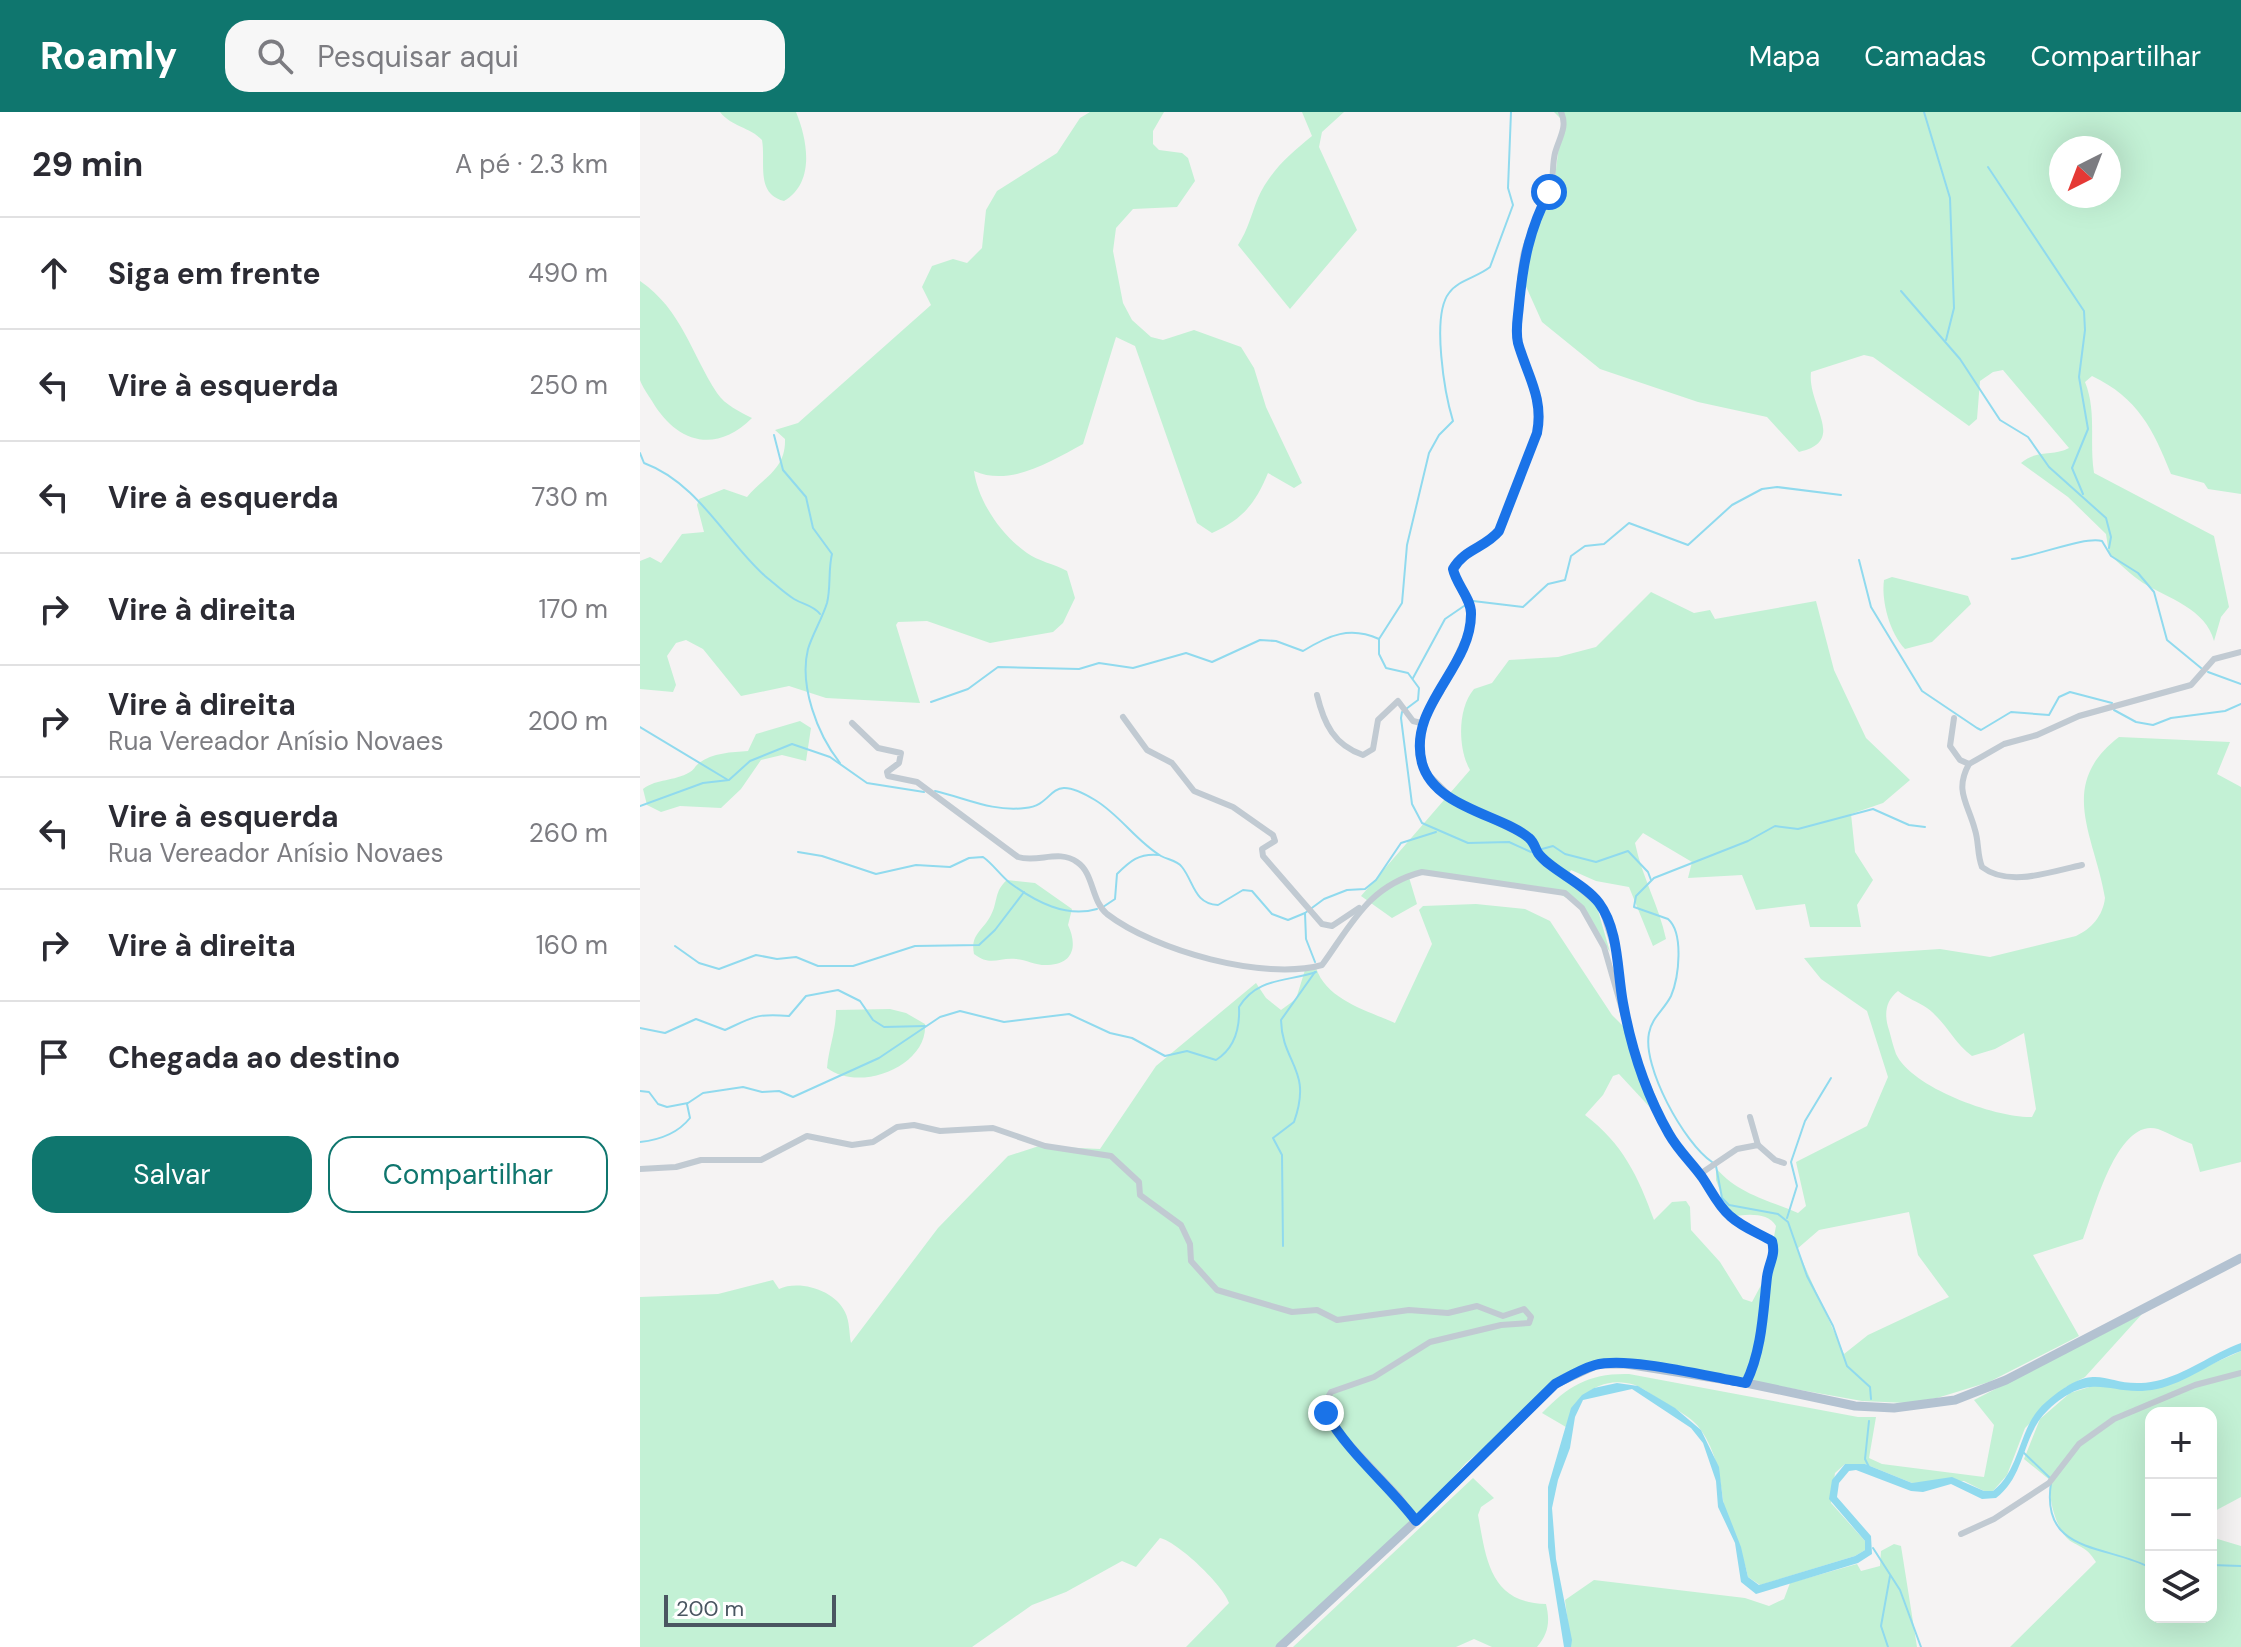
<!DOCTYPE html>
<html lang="pt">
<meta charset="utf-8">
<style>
:root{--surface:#fff;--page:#f7f7f7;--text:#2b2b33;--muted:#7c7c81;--line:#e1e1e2;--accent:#0f766e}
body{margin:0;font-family:"DM Sans",sans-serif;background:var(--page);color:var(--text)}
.controls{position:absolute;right:24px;bottom:24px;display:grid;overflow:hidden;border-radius:16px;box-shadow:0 8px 32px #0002}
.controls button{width:72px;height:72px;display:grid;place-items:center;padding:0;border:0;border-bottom:2px solid var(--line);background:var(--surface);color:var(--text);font:40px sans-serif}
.compass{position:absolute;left:1409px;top:24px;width:72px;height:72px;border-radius:50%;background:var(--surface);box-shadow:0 8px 32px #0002;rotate:222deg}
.scale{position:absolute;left:24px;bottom:20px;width:172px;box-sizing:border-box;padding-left:8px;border:4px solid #4a5661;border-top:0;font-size:22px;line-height:28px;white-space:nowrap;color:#4a5661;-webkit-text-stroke:6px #fff;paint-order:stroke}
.stop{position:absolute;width:24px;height:24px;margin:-18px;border:6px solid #1a73e8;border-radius:50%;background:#fff}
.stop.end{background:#1a73e8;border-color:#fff;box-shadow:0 2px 8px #0008}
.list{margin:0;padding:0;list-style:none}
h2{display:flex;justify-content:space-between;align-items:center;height:104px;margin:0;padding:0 32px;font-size:34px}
h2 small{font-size:26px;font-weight:400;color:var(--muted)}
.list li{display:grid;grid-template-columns:52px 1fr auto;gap:24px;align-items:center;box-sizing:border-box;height:112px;padding:0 32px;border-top:2px solid var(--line)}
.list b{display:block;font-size:30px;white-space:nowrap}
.list p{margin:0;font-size:26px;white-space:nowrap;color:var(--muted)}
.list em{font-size:26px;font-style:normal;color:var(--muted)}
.actions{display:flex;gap:16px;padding:24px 32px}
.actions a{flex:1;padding:18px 0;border:2px solid var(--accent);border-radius:24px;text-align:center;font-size:28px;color:var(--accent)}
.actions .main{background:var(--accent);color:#fff}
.icon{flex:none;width:44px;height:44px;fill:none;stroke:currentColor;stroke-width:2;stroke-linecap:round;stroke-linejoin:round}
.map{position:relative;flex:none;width:1601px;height:1535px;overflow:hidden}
header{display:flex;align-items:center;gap:48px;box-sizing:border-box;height:112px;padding:0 40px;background:var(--accent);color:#fff}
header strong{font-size:38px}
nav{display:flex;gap:44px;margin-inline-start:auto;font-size:28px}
.search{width:560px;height:72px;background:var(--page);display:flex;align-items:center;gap:20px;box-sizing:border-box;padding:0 28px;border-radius:24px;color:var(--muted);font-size:30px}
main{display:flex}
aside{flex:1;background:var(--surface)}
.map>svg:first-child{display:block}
.green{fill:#c3f1d5;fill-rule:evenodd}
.water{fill:#90daee}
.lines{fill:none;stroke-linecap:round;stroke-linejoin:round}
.stream{stroke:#90daee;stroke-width:2}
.minor{stroke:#c1cad2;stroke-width:6}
.primary{stroke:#b3c2d1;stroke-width:9}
.route{stroke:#1a73e8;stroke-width:10}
</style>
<header>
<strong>Roamly</strong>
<div class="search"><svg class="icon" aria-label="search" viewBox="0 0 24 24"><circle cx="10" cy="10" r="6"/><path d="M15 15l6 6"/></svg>Pesquisar aqui</div>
<nav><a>Mapa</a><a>Camadas</a><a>Compartilhar</a></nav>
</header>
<main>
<aside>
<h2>29 min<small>A pé · 2.3 km</small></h2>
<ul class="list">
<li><svg class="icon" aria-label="ahead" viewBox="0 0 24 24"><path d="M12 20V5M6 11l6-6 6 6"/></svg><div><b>Siga em frente</b></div><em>490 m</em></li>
<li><svg class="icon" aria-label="left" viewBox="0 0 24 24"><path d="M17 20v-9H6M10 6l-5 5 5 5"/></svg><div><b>Vire à esquerda</b></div><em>250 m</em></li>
<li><svg class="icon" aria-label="left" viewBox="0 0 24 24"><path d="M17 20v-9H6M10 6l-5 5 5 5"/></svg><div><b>Vire à esquerda</b></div><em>730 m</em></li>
<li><svg class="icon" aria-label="right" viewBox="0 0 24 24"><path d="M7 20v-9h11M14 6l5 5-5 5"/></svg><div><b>Vire à direita</b></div><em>170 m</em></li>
<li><svg class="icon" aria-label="right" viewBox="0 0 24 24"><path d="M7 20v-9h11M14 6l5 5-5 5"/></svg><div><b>Vire à direita</b><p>Rua Vereador Anísio Novaes</p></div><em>200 m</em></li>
<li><svg class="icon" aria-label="left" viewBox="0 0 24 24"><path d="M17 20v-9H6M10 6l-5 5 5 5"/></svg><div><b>Vire à esquerda</b><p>Rua Vereador Anísio Novaes</p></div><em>260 m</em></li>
<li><svg class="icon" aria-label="right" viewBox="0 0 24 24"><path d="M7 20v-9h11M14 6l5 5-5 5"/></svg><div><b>Vire à direita</b></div><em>160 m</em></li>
<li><svg class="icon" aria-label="arrive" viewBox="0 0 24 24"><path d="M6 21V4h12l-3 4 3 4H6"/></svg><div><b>Chegada ao destino</b></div></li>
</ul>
<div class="actions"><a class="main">Salvar</a><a>Compartilhar</a></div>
</aside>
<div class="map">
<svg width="1601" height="1535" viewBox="0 0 1601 1535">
<rect width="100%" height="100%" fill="#f5f3f3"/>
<g class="green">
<path d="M80,0H156C168,29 175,71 144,89C115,82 126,50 122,28C110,15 92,15 80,0Z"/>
<path d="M450,0H524L513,19V32L519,38L542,41L548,46L555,69L537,95L493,97L476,116L473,139L483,191L492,208L511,225L523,228L554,218L601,235L614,256L626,295L662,371L654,376L628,361C615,392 603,407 572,421L557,411L495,234L476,225L443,332C410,350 370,375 334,359C338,389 361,423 387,441C398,449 414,452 427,459L435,486L423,511L413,520L350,531L287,509L258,510L256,513L280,591L186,586L149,574L101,584L63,537L46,528L36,531L27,544L36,573L33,580L0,577V449L10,445L21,451L42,422L64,420L57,393L59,387L84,377L107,385C124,365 146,357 145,327L135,318L158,311L291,193L282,175L292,154L313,147L327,151L342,136L346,98L357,79L417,41L440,6Z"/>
<path d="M662,0H704L682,20L679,35L717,118L650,197L598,133C608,118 611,103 618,86C630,59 650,42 672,24Z"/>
<path d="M914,0H1601V382L1568,377L1564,371L1531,362C1513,317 1498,286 1452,264L1445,270C1457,300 1449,329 1454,361L1574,424L1589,495L1581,505L1574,529C1566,497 1528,486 1503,471C1491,463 1480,452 1469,442L1466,422L1428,385L1381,351C1397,337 1412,345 1429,336L1363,258L1353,260L1340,269L1337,307L1329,314L1233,245L1224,243L1171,260C1167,294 1208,329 1159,340L1127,305L1058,290L960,257L902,210L884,170V144L914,74L922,8ZM1421,36H1469V84H1421Z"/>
<path d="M0,169C42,198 51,241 77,281C85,293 100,300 112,306C75,343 36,330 12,289C8,283 2,274 0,268C0,245 0,194 0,169Z"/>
<path d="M1252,465L1328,484L1331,492L1292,530L1265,537C1250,522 1241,489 1244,468Z"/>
<path d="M1011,480L1054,501L1070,498L1075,507L1176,489L1194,558L1226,626L1270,668L1243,691L1211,702L1215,740L1233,768L1217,793L1221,815H1170L1165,792L1116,798L1102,763L1048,766L1052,750L1003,721L995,731C1002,765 1019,794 1026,827L1013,834L989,775L956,769L931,758L928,763L955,788L970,840L938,792L908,776L787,761L768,762L777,792L752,806L721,784L830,658C818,637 817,597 834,577L852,571L869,548L918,545L956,535Z"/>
<path d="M160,609L171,616L166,649L142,643L121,648L101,677L81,696L40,694L21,700L7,693L3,677C18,666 33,670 50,660C56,656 53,656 59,651C72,641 92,640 108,639L116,622Z"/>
<path d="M1479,625L1590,630L1577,662L1601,675V1050L1560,1060L1552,1032C1540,1028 1529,1021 1518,1017C1477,1005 1454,1099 1443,1127L1393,1143L1439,1224L1349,1270L1297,1286L1267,1291L1222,1289L1004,1250L956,1249L918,1265L874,1310L826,1351L776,1407L640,1535H546L589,1491C584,1474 538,1430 520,1426L496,1455L482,1449L426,1480L392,1493L332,1535H0V1185L78,1182L133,1168L139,1177C160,1167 196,1179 205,1200C210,1210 209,1222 211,1231L298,1116L368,1044L399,1034L460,1037L516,954L616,871L626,886L641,898L656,887L665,858L676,856C687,888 726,898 755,911L792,832L779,798L783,794L836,792L885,797L910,809L972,903L991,922L1017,1003L979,962L973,964L963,983L945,1003C983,1032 998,1064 1014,1108L1032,1090L1046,1089L1050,1095L1051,1118L1080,1150L1103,1187L1112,1190L1127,1162L1136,1114C1128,1100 1106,1102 1090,1105L1076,1068V1056C1098,1082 1128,1088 1158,1101L1166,1094L1156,1050L1227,1014L1248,965L1227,899L1181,867L1164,846L1300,837L1350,845L1436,824C1451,817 1463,804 1465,786C1455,724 1416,673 1479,625ZM1258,879C1267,886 1278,890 1287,896C1306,910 1313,930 1332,944L1355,937L1384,921L1396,997L1392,1005C1356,1006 1272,976 1256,942C1253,934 1251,925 1249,918C1244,903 1245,889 1258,879ZM1269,1100L1278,1143L1309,1185L1228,1223L1204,1242L1157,1137L1179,1118Z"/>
<path d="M367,768L395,771L432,797L428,813C437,832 435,852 408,853C397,854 387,848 376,847C359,845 351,855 334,842C330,822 343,819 351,803C358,790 354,779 367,768Z"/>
<path d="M250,897L266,901L285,912C288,954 220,981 187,956C189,935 196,919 196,898Z"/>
<path d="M1502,1202L1445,1265L1426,1275L1385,1316L1367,1363L1353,1379H1344L1324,1369L1272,1371L1225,1352H1205L1195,1361L1191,1391L1225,1429V1438L1215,1444L1120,1473L1108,1465C1103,1438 1086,1412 1083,1388C1080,1363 1076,1340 1061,1318C1052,1305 1035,1297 1022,1289C1013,1284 1005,1277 995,1273C961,1262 934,1284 926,1315L902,1301C929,1273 950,1261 989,1262L1218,1305H1236L1229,1346L1242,1352L1344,1365L1354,1313L1334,1288Z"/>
<path d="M1601,1239V1385L1571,1401V1301H1511V1505H1571V1425L1601,1434V1535H1370L1456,1450C1448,1437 1444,1437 1432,1430C1417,1422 1407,1384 1411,1369L1384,1347L1400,1307L1430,1281L1456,1273L1516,1277Z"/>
<path d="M833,1366L854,1386L841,1395L838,1403C846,1445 849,1491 906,1492C910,1509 909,1521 897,1535H852L834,1527L816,1535H653Z"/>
<path d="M1254,1432L1261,1434L1277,1535H931L925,1488L954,1468L1105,1486L1129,1494L1144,1487L1150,1471L1217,1452L1221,1459L1240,1454L1241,1439Z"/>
</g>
<path class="water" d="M1601,1231V1239C1573,1249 1546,1271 1517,1277C1470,1287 1454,1255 1408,1298C1382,1322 1386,1364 1356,1386L1342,1387L1311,1372L1283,1380L1271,1379L1216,1358L1209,1359L1199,1371L1197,1385L1231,1424L1232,1442L1218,1451L1116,1482L1101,1470L1095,1431L1078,1395L1076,1369L1063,1331L1051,1316L992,1277L943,1288L935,1305L930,1336L918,1368L912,1396L916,1447L932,1528L931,1535H924L908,1435V1375L931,1296L942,1283L954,1276L977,1271L998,1274L1035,1296L1061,1318L1079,1355L1083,1389L1101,1435L1108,1465L1119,1473L1215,1444L1225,1438V1429L1189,1387L1192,1368L1205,1352H1225L1272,1371L1312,1365L1344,1379H1353C1382,1357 1378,1313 1406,1290C1462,1242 1464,1280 1516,1269C1545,1263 1573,1241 1601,1231Z"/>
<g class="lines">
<g class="stream">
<path d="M871,0L868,76L873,93L850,155C838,165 818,168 809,181C791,204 805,283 813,309L799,323L789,341L767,433L762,491L739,527V542L746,556L768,561L779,576L778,588L762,600L761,606L772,692L782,711L828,731L869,730L891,740L913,734L925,742L956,750L988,739L1008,760L1011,768"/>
<path d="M1284,0L1310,86L1314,196L1306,228"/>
<path d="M1348,55L1444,199L1445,218L1439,265L1448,317L1432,356L1443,382"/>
<path d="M1261,179L1320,247L1360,308L1388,325L1409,355L1466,406L1471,425L1469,436"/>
<path d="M134,323L143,358L166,385L173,416L192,442C188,458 191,476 187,491C182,507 173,521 168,537C159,573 177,622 200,651"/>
<path d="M0,341L4,351C58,371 85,428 125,464C134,471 144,481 154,487C164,493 173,493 180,502"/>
<path d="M1372,447C1397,444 1445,424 1462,429L1471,444L1498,461L1514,480L1527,528L1561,556"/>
<path d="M1219,448L1231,495L1282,579L1337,616L1341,618L1371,600L1409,603L1419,585L1430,580L1472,591"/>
<path d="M833,489L883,495L908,472L925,468L931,444L945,434L964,432L989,411L1048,433L1092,393L1122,377L1137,375L1201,383"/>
<path d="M1568,560L1601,572"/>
<path d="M773,566L805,507L824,494"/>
<path d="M291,590L328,577L358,555L439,557L459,551L493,556L546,541L572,550L620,528L636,529L663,539C689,523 710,514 739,527"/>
<path d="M1474,598L1496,610L1513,613L1531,606L1585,599L1601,592"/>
<path d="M0,615L88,668"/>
<path d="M295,679C326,686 352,700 385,696C418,693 406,658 455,688C480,703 496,729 521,744C528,748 537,748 542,755C554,770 554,792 578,793L603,778L612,779L632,802L648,808L665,801L684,787L707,778L725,777L736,768L761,731L796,720"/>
<path d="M0,694L63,671L89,668L110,649L152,632L190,645L227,671L284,680"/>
<path d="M158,740L182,744L236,762L276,753L310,755L329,746L343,745C353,752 360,763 370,771C396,790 426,806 457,797"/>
<path d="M463,795L475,787L477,762C490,749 499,741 519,743"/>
<path d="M665,801L666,827L675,850"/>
<path d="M35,834L59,851L79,857L116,843L137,847L156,845L178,854H213L275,834L339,833L355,818L384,780"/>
<path d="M0,916L25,921L56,907L85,918C113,905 117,901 149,904L166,884L198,878L220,889L233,908L244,915L285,914"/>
<path d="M0,979L9,980L18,992L27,995L48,991L63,981L103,975L122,980L139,979L153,985L239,946L300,905L320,899L364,910L429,902L470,921L492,926L525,944L547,939L576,948C595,936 600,916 599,895C617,865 647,870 676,860"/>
<path d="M0,1030C19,1028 38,1021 50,1006L47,992"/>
<path d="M1072,1050C1044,1031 1002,955 1009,921C1012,905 1024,898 1031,884C1039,865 1044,821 1028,807L994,795L996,784L1014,766L1108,729L1135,714L1158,717L1233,697L1269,713L1285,715"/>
<path d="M1076,1054L1082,1086L1089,1093L1138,1102L1148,1110L1167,1164L1193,1214L1207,1254L1230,1275L1231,1287"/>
<path d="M1147,1106L1157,1074L1151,1050L1165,1009L1191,966"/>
<path d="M643,1134L642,1043L633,1026L654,1010C673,957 642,952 641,908L675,860"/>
<path d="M1229,1309L1225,1347L1229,1355"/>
<path d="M1383,1340L1410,1366"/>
<path d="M1411,1371C1400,1443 1467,1432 1511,1456"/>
<path d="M1233,1436L1260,1478L1281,1535"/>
<path d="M1571,1453L1601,1454"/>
<path d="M1248,1535L1241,1514L1250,1464"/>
</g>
<g class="minor">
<path d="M921,0C928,15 919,26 915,41C912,53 914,66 910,77C902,99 890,117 884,140C879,163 878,190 877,214C875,252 906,276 897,321L859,419C845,436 824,437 813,457L816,469L831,498L830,515L801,580L781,611L782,651L789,663L816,690L889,726L898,742L961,794L978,848L983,890"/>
<path d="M677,583C684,612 694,633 723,643L733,637L738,608L758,589L773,609L781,611"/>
<path d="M483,605L507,638L532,651L554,679L593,695L633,723L635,729L622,737L623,744L682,812L692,814L719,796"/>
<path d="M1314,606L1310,634L1320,648L1329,652L1364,632L1397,623L1439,604L1551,573L1574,547L1601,540"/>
<path d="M212,611L238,636L261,641L259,651L247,660L248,664L277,670L378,745C398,751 419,737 437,750C454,761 451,789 467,802C515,839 624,869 682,853C712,812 728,774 782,760L925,781L942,796L964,835L997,949L1028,1021L1087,1102L1132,1129C1136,1144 1129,1150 1127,1165C1123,1201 1122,1238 1106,1271"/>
<path d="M1329,652C1314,679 1328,691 1335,718C1339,730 1337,743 1342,755C1369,776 1413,759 1442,753"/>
<path d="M1110,1005L1118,1033"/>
<path d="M0,1057L36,1055L61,1048H121L167,1024L212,1033L233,1030L257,1015L274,1013L300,1019L353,1016L405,1034L471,1044L499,1070L500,1083L541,1113L550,1132L551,1149L577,1178L652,1200L677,1198L697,1208L769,1198L808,1201L837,1194L863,1204L884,1197L891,1205L889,1211L861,1213L790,1230L734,1265L691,1280L687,1287L686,1301L694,1315L759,1384L776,1409"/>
<path d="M1060,1062L1097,1037L1118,1033L1135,1048L1144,1051"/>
<path d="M1321,1422L1354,1407L1409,1371L1439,1332L1474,1307L1555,1273L1601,1261"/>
</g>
<path class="primary" d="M640,1535L776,1409L915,1272L958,1252H986L1106,1271L1215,1294L1254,1296L1315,1288L1366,1268L1601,1146"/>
</g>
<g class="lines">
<path class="route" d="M686,1301C709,1342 748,1372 776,1409L915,1272C928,1265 941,1257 955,1253C989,1244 1069,1265 1106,1271C1122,1238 1123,1201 1127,1165C1129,1150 1136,1144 1132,1129C1118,1121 1102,1115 1090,1104C1078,1094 1071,1078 1062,1065C1051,1050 1038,1038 1029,1022C1006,982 991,935 983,891C977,859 979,818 959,791C944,771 910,758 898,741C895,736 894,730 889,726C863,703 794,696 782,651C767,594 832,556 831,501C831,486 816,472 813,457C824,437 845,436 859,419L897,321C904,286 887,263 878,231C875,218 878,206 879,193C883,151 889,118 909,80"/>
</g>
</svg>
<div class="controls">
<button>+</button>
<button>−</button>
<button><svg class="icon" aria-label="layers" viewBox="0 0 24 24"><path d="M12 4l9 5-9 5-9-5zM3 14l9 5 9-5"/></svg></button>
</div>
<svg class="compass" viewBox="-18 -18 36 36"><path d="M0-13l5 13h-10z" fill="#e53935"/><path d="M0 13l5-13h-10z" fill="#7c7c81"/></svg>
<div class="scale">200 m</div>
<div class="stop" style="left:909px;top:80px"></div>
<div class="stop end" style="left:686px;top:1301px"></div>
</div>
</main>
